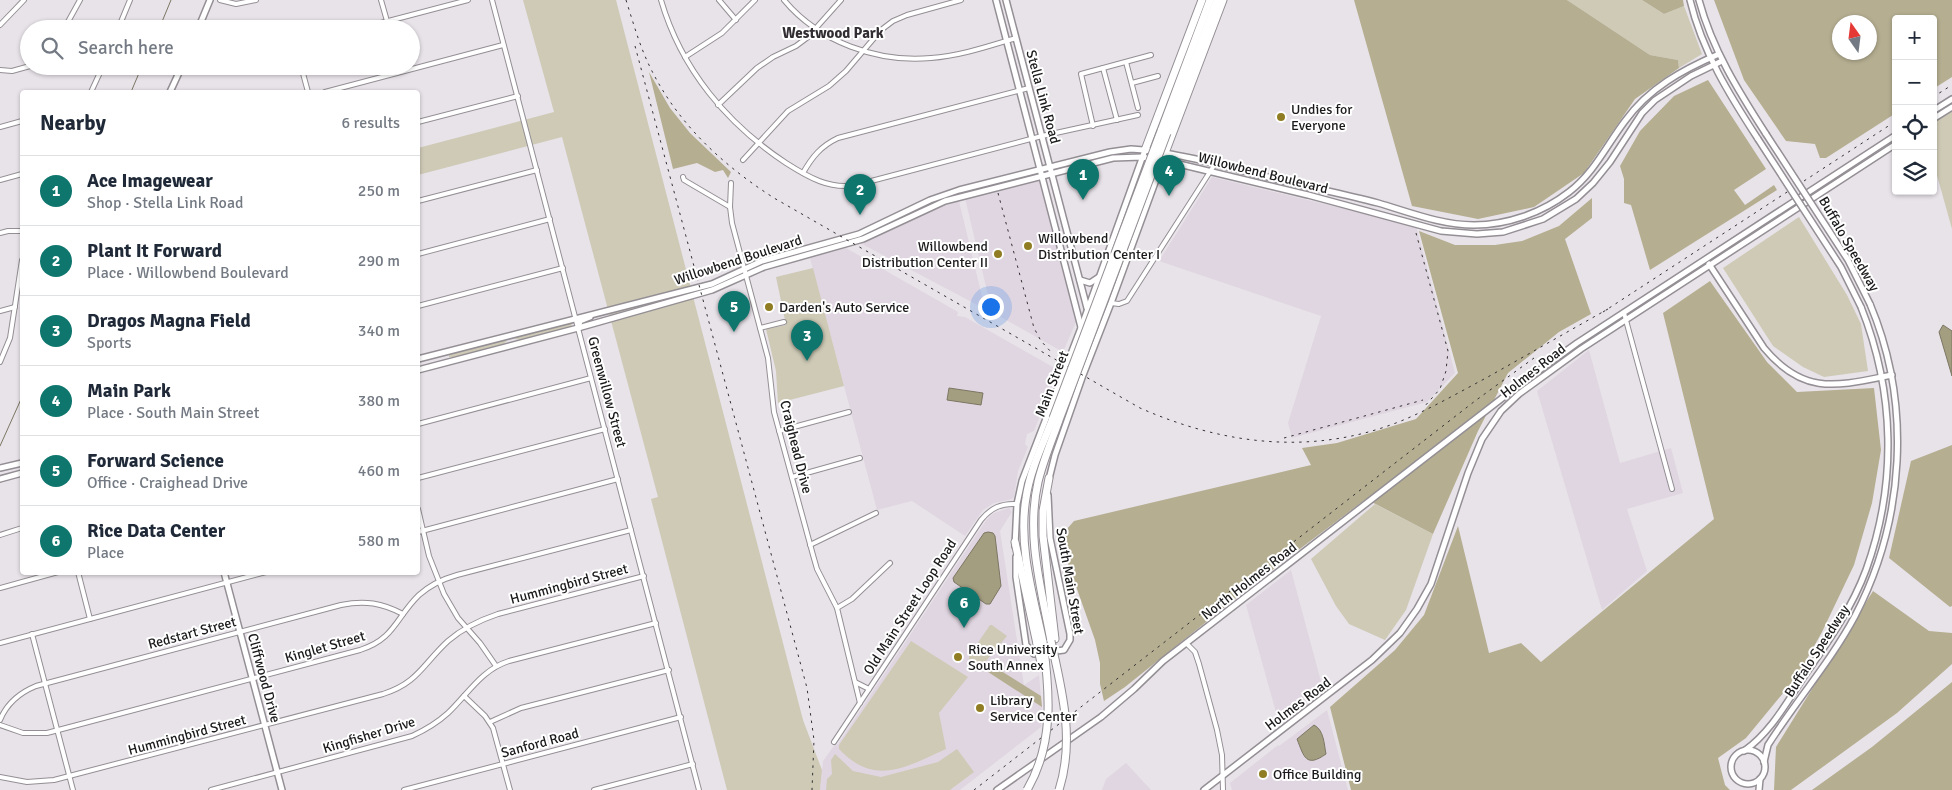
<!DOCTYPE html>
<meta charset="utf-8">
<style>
:root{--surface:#fff;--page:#f2f2f3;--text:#1f2937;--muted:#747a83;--line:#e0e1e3;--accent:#0f766e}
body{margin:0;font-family:Signika,sans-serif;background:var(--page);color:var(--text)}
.controls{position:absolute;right:15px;top:15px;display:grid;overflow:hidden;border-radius:5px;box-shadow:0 1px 4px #0004}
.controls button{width:45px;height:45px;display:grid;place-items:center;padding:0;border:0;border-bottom:1px solid var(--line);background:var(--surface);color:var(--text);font:25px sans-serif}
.compass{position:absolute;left:1832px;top:15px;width:45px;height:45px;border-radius:50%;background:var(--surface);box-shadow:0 1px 4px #0004;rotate:346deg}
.you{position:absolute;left:990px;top:306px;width:18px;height:18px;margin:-12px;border:4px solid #fff;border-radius:50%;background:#1a73e8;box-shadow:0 0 0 8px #1a73e833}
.badge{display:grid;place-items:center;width:32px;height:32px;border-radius:50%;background:var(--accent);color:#fff;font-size:16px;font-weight:700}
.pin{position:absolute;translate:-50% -41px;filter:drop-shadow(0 1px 2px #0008)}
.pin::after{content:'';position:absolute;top:26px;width:18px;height:15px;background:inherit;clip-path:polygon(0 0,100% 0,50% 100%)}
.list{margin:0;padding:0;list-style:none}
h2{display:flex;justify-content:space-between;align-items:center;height:65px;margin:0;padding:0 20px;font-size:21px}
h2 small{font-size:16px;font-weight:400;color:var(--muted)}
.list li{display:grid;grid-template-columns:32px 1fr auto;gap:15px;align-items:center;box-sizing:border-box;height:70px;padding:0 20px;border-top:1px solid var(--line)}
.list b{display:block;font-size:19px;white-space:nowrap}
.list p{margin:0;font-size:16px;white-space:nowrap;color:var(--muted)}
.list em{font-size:16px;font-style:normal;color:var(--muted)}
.icon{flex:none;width:28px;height:28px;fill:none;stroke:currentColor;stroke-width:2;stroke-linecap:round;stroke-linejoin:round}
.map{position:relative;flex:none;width:1952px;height:790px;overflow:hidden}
.search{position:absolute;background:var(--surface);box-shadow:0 1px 4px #0004;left:20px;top:20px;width:400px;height:55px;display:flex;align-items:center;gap:12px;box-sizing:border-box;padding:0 18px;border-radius:28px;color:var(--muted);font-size:19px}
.panel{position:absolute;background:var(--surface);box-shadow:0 1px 4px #0004;left:20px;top:90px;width:400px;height:485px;border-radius:5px}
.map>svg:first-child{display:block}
.built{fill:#e0d6e1}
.green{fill:#cecab6}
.forest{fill:#b5ae91;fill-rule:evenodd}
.water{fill:#a49e81;stroke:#7b7662}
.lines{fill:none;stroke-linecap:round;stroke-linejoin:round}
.stream{stroke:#7b7662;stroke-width:1}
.street-casing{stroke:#948f94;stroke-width:6}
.secondary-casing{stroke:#948f94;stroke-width:8}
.highway-casing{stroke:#948f94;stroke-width:9}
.street{stroke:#fff;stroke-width:4}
.secondary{stroke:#fff;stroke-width:5}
.highway{stroke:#fff;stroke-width:7}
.rail{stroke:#333134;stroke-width:1;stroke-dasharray:2.5 5;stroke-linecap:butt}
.secondary-bridge-casing{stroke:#948f94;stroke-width:8;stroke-linecap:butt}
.highway-bridge-casing{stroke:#948f94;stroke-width:9;stroke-linecap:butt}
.secondary-bridge{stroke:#fff;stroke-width:5}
.highway-bridge{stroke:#fff;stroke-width:7}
.poi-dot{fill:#907d23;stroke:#fff;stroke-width:2}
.labels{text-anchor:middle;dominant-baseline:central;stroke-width:4;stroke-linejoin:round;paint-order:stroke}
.street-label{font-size:14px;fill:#1b191b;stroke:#fff}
.poi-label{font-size:14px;fill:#1b191b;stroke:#fff;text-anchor:start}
.neighbourhood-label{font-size:15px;font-weight:bold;fill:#312d32;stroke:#fff}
</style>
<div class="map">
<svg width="1952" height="790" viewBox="0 0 1952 790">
<rect width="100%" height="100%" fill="#e8e3e9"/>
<g class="built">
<path d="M1212,177L1416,226L1455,373L1427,402L1292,438L1288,423L1321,316L1159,261Z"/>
<path d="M1037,179L1039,180L1076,322L1063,352L992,312L965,198Z"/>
<path d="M959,201L985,309L860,243L890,231L933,210Z"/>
<path d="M846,248L958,312L957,316L965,317L1058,370L1034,431L1027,434L1025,444L1028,447L1018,471L1014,497L1012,499L994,503L983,510L965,536L912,501L877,510L810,258Z"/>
<path d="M1589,350L1620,463L1671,448L1683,493L1627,509L1647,571L1602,610L1537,391Z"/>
<path d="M1009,508L1012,512L1000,531L1024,685L1039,675L1042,707L1041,727L960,790H820L823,761L833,747L838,744L987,519L994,513Z"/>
<path d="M1291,570L1323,689L1279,723L1246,605Z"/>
<path d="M1327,710L1348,790H1232L1230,783L1278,745L1279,746Z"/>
<path d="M1126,763L1151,790H1102L1106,779Z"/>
</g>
<g class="green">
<path d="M523,0H616L803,720L822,770L820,790H727L651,499L658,497L562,137L418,175V148L554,112Z"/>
<path d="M1567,0H1642L1664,14L1684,6L1702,54L1679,68L1678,60L1650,55Z"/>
<path d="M1952,108V229L1933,161V120Z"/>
<path d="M1799,217L1847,295L1861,324L1868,371L1824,377L1803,367L1773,346L1723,268Z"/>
<path d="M813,268L844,386L778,403L776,371L766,329L786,325L776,277Z"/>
<path d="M568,322L572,324L571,326L565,329L521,340L515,339L518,334Z"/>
<path d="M501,339L507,341L502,345L455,357H449V355L456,351Z"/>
<path d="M1375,504L1433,534L1406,610L1385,640L1349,624L1336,606L1311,559Z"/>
<path d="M990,625H992L1007,636L982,666H977L969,661V656Z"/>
<path d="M911,641L968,677L939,713L946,749C906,767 875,787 839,749V745Z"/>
<path d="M957,749L974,772L950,790H826L827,779L832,774L831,760L835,754L853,771L881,777L938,762Z"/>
</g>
<g class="forest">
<path d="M1354,0H1567L1650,55L1678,60L1679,68L1635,99L1584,173L1534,207L1478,219L1412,206Z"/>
<path d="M1642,0H1683L1684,6L1664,14Z"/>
<path d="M1714,0H1952V77L1933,89V19H1896V113L1826,158H1820L1815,144L1786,141L1744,80ZM1840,22H1870V52H1840Z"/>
<path d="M649,72L670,108L690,133L731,172L728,178L723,170L715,172L697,163L673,169Z"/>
<path d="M1708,80L1766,169L1734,190L1745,205L1774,185L1777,190L1650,270L1631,205L1624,203V179L1620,166L1640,131L1674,96Z"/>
<path d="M1592,198V218L1565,239L1591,314L1559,332L1508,373L1478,431L1433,534L1366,499L1256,582L1125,687L1104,701L1100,684V663L1095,640L1059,538L1074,521L1311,465L1302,448L1337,443L1416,419L1458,373L1419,231L1455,245H1495L1522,241L1559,226Z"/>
<path d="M1710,281L1767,362L1797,392L1874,388L1881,450L1872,503L1854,565L1822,632L1798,675L1746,738L1718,758L1725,785L1730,790H1351L1330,707L1395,650L1424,615L1458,526L1489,653L1521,643L1541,662L1714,519L1663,313Z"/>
<path d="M1952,445V606L1950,607L1889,558L1911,461Z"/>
<path d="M1873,591L1929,631L1952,633V664L1897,713L1791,790H1774L1776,747Z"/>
<path d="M990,664L1041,696L1042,707L985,670Z"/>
<path d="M1952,682V790H1812L1872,747Z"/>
</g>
<g class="water">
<path d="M1943,325L1952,331V376L1939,332Z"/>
<path d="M949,388L983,393L981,405L947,400Z"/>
<path d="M988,532L993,533L995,536L1001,586L990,604H986L954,582L953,578L984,533Z"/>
<path d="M1314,725C1324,730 1324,744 1326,754C1306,768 1304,757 1297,739Z"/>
</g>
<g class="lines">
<g class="stream">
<path d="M159,29L171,0"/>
<path d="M131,92L142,66"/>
<path d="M0,446L22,397"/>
</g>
<g class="street-casing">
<g id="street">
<path d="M220,0L236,4L256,0"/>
<path d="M381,0L387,21"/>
<path d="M492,0L699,790"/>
<path d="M661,0C681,69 727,124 786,163C808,177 830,190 856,185L1042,136L1138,115"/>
<path d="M719,0L736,20"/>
<path d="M784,0C819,42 878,63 931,58C960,56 989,46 1016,38"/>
<path d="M0,25L24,0"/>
<path d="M64,29L80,0"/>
<path d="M118,29L130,0"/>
<path d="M358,29L468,0"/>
<path d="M685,57L722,33L755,0"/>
<path d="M1126,62L1138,108"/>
<path d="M301,66L308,92"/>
<path d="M1103,68L1117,120"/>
<path d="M0,70L12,71L30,66"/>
<path d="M1132,83L1158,76"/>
<path d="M91,92L103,66"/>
<path d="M325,92L503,45"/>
<path d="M718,105L757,68L773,57L796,46L808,37L841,0"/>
<path d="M418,122L518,96"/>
<path d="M1093,126L1081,74L1151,55"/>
<path d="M0,127L22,121"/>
<path d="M743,160L788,111L829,86L846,71L881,30L893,21L907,15L961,0"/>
<path d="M803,173C812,157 821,146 838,138L1029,88"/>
<path d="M683,177L684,180L730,207"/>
<path d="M0,180L22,174"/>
<path d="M731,183L730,207L732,223L768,358L774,412L813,555L817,569L837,608L860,703"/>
<path d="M418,201L537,170"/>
<path d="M0,233L8,231H22"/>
<path d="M418,254L550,219"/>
<path d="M1111,303L1119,304L1127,301L1215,164"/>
<path d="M418,306L563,268"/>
<path d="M0,311L15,307"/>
<path d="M1624,313L1672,489"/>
<path d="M760,328L784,322"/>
<path d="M0,362L10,338L22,260"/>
<path d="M418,424L591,378"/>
<path d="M779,431L849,412"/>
<path d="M792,477L860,458"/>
<path d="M418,478L605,429"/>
<path d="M418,509L429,556L444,594L458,618L480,643L496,666"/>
<path d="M418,532L618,479"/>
<path d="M0,535L22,528"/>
<path d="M810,545L876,513"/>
<path d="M78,572L90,619"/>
<path d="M0,588L58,572"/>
<path d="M837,608L852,599L890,563"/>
<path d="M32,634L73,790"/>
<path d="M0,643L266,572"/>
<path d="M1187,644L1195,652L1199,664L1217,730L1222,755L1223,790"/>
<path d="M855,682L869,689"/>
<path d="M464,696L485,716L493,728L510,790"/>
<path d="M0,720C7,703 19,693 36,686L341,605C365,600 382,603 403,614"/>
<path d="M490,722L521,708L669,670"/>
<path d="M0,725L23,733H47L360,650C395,639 396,617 419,595C430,585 443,579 457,575L631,530"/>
<path d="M834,742L981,520C991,508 1001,503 1017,504"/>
<path d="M0,777L27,782L54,780L383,694C418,683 423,664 448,641C463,628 480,620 498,614L644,576"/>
<path d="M211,790L412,736C425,730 437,723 448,713C468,694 481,670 509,661L656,623"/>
<path d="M404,790L681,717"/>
<path d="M594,790L693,764"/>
</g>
</g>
<g class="secondary-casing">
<g id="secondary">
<path d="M996,0L1081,327"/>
<path d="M1006,0L1087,308"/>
<path d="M1690,0C1702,51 1730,96 1758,139"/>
<path d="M1699,0C1712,49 1739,92 1766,134"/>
<path d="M198,29L210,0"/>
<path d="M170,92L182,66"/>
<path d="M1933,111L1952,99"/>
<path d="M1933,119L1952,107"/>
<path d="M1164,153C1198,158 1231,168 1264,176C1302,186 1340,193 1378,203C1409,212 1441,225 1474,225C1507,225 1542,213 1569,192C1594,173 1606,146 1625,121C1649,88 1682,70 1719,54"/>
<path d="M1709,264L1764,348C1804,396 1837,386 1892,375"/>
<path d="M1080,280L1090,283L1099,277"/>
<path d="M578,328L580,321L590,317"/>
<path d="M418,359L712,284L762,261L859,234L930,200L959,190L1110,152L1131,149L1156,151"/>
<path d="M418,370L578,328L712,290L764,267L863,239L945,201L1113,158L1142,157L1179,164L1308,195L1441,231L1477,234L1503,232L1543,219L1576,199L1593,183L1610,162L1642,113L1655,100L1691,76L1722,61"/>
<path d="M0,468L22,463"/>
<path d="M0,479L22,473"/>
<path d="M1049,479L1055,455L1083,375L1111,303L1164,158"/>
<path d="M1015,546L1017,504L1022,481L1081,328L1145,150"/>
<path d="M1016,557V577L1026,645L1034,654L1064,650L1070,640V634L1050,538L1048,495"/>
<path d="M224,572L282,790"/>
<circle cx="1748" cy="767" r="17"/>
<path d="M1744,751C1771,732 1787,702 1805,675C1828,642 1852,608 1866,570C1897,484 1895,392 1861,307"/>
<path d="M1764,762L1768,745C1796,701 1831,661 1855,616C1905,520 1912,404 1870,304"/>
<path d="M997,790L1101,717L1134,689L1163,661L1523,382L1577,343L1896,135"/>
<path d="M1204,790L1372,660L1400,633L1417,609L1431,584L1468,473L1482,439L1501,411L1519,394L1581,349L1896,144"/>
<path d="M1759,790L1760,779"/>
</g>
</g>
<g class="highway-casing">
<g id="highway">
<path d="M1161,131L1210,0"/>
<path d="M1167,133L1217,0"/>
<path d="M1145,150L1202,0"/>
<path d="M1165,153L1223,0"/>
<path d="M1049,478L1043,511V536L1055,639"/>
<path d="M1015,542L1037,644"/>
<path d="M1051,641C1041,588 1026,535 1038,482C1043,461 1052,440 1059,420"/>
<path d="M1043,642C1033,595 1018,546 1026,498C1030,470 1043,444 1053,418"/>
</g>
</g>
<use href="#street" class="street"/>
<use href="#secondary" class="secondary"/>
<use href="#highway" class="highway"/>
<g class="rail">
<path d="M626,0C633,22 639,44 649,65C676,122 721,164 774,198L1140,408C1224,445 1314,456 1401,421C1430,409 1458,393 1486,378C1527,355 1567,332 1608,309"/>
<path d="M635,46L807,688L814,740L812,790"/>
<path d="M1933,97L1952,85"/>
<path d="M998,193L1034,328L1041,341L1052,353"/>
<path d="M1416,233L1448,351L1446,371L1440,389L1424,407"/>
<path d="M1603,312L1896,121"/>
<path d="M1284,438L1423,400"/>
<path d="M974,790L1475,401L1534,358"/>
</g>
<g class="secondary-bridge-casing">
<g id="secondary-bridge">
<path d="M1766,134L1848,260L1870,304"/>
<path d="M1758,139L1841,267L1861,307"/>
</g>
</g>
<g class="highway-bridge-casing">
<g id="highway-bridge">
<path d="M1053,418L1161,131"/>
<path d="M1059,420L1167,133"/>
<path d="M1051,641C1062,690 1075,740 1059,790"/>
<path d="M1037,644L1041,663"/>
<path d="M1027,790C1054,744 1050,693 1043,642"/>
</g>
</g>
<use href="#secondary-bridge" class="secondary-bridge"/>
<use href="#highway-bridge" class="highway-bridge"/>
</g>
<g class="poi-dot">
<circle cx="1281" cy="117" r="5"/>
<circle cx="1028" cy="246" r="5"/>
<circle cx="998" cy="254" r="5"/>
<circle cx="769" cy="307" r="5"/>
<circle cx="958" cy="657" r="5"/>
<circle cx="980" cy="708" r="5"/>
<circle cx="1263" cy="774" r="5"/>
</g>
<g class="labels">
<g class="street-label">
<text transform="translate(1043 97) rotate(75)">Stella Link Road</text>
<text transform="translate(1263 173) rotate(14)">Willowbend Boulevard</text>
<text transform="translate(1849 244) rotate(60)">Buffalo Speedway</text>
<text transform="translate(738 260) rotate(-18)">Willowbend Boulevard</text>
<text transform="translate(1533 371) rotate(-38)">Holmes Road</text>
<text transform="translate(1052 384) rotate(-69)">Main Street</text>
<text transform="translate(607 392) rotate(75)">Greenwillow Street</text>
<text transform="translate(796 447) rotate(76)">Craighead Drive</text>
<text transform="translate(1070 581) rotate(80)">South Main Street</text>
<text transform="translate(1249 581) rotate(-38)">North Holmes Road</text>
<text transform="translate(569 584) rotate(-15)">Hummingbird Street</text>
<text transform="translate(910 607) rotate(-57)">Old Main Street Loop Road</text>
<text transform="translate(192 633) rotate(-15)">Redstart Street</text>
<text transform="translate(325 647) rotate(-16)">Kinglet Street</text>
<text transform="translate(1817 651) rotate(-57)">Buffalo Speedway</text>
<text transform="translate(264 678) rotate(75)">Cliffwood Drive</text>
<text transform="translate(1298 704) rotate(-37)">Holmes Road</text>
<text transform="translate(187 735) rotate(-15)">Hummingbird Street</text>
<text transform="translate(369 735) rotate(-17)">Kingfisher Drive</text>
<text transform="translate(540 743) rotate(-15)">Sanford Road</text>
</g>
<g class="poi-label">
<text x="1291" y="109">Undies for<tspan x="1291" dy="16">Everyone</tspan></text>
<text x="1038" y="238">Willowbend<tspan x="1038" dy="16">Distribution Center I</tspan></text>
<text x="988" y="246" text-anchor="end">Willowbend<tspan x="988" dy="16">Distribution Center II</tspan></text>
<text x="779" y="307">Darden's Auto Service</text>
<text x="968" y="649">Rice University<tspan x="968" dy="16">South Annex</tspan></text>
<text x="990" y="700">Library<tspan x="990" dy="16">Service Center</tspan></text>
<text x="1273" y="774">Office Building</text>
</g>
<g class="neighbourhood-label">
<text x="833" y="33">Westwood Park</text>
</g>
</g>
</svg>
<div class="controls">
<button>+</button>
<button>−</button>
<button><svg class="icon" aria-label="locate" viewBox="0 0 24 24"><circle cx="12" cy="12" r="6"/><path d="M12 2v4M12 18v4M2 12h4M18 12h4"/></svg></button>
<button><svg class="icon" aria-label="layers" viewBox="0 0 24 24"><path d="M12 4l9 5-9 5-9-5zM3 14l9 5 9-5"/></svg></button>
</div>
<svg class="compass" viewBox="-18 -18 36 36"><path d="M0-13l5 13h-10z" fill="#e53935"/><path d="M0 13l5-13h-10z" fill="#747a83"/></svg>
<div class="you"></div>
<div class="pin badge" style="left:1083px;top:200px">1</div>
<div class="pin badge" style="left:860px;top:215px">2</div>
<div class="pin badge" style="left:807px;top:361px">3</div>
<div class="pin badge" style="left:1169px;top:196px">4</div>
<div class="pin badge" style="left:734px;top:332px">5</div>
<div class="pin badge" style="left:964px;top:628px">6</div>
<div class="search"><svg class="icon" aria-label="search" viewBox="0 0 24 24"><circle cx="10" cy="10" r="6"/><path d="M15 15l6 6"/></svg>Search here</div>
<section class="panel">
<h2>Nearby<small>6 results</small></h2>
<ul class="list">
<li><span class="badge">1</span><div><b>Ace Imagewear</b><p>Shop · Stella Link Road</p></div><em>250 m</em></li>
<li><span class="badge">2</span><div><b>Plant It Forward</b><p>Place · Willowbend Boulevard</p></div><em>290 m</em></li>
<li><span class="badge">3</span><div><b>Dragos Magna Field</b><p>Sports</p></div><em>340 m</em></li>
<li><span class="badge">4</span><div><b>Main Park</b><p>Place · South Main Street</p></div><em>380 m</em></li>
<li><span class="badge">5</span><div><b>Forward Science</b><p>Office · Craighead Drive</p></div><em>460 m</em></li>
<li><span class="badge">6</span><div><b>Rice Data Center</b><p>Place</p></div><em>580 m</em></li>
</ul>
</section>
</div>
